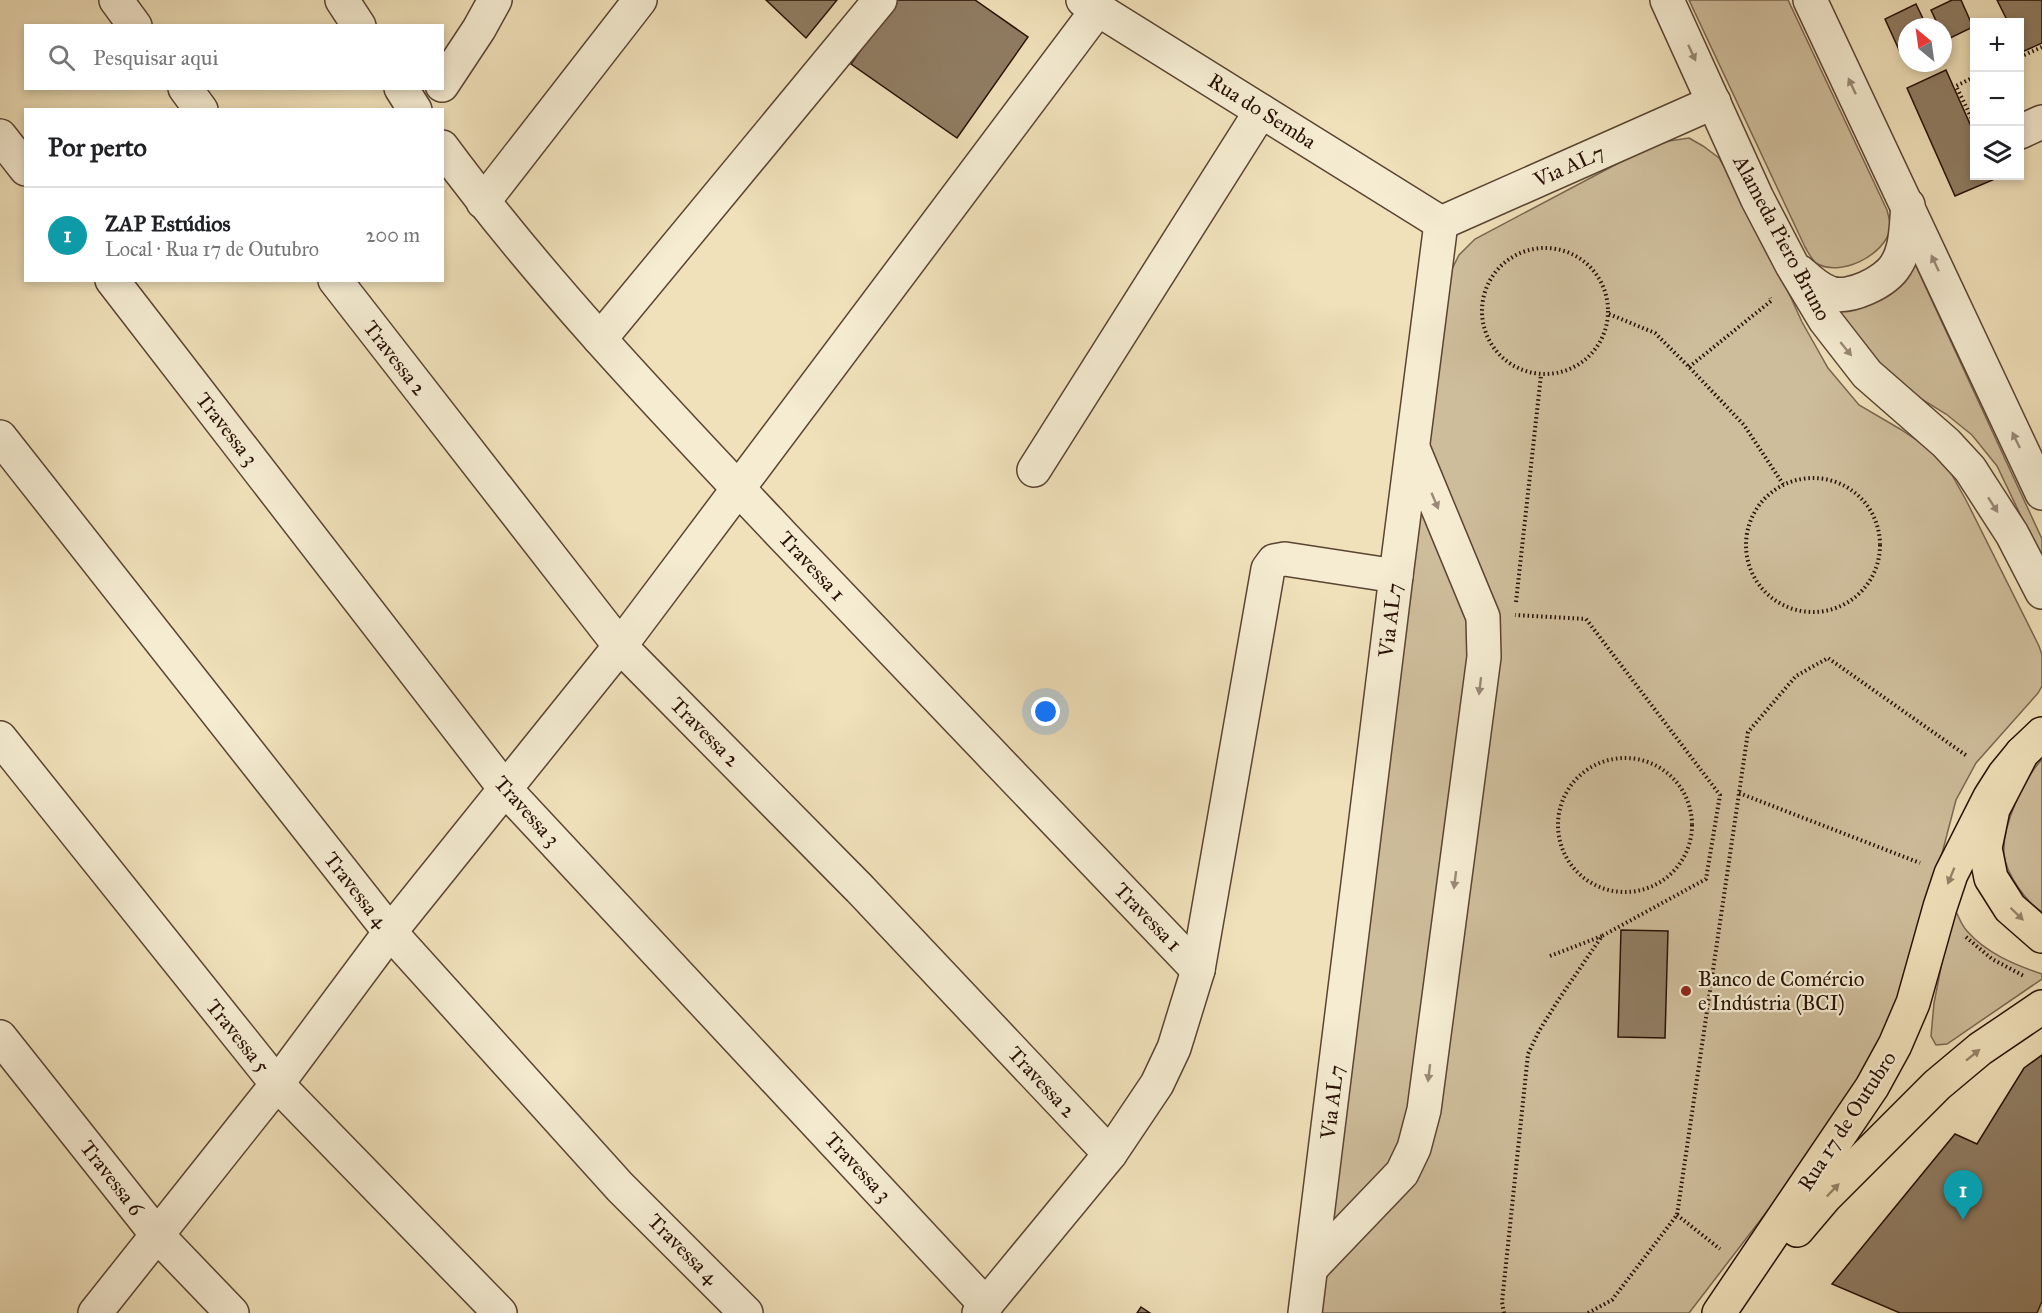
<!DOCTYPE html>
<html lang="pt">
<meta charset="utf-8">
<style>
:root{--surface:#fff;--page:#f6f6f6;--text:#202124;--muted:#757577;--line:#e0e0e0;--accent:#8f2418}
body{margin:0;font-family:"IM FELL Great Primer",serif;background:var(--page);color:var(--text)}
.controls{position:absolute;right:18px;top:18px;display:grid;overflow:hidden;border-radius:0px;box-shadow:0 3px 9px #0003}
.controls button{width:54px;height:54px;display:grid;place-items:center;padding:0;border:0;border-bottom:2px solid var(--line);background:var(--surface);color:var(--text);font:30px sans-serif}
.compass{position:absolute;left:1898px;top:18px;width:54px;height:54px;border-radius:50%;background:var(--surface);box-shadow:0 3px 9px #0003;rotate:331deg}
.you{position:absolute;left:1046px;top:712px;width:21px;height:21px;margin:-15px;border:4px solid #fff;border-radius:50%;background:#1a73e8;box-shadow:0 0 0 9px #1a73e833}
.badge{display:grid;place-items:center;width:39px;height:39px;border-radius:50%;background:var(--accent);color:#fff;font-size:20px;font-weight:700}
.pin{position:absolute;translate:-50% -50px;filter:drop-shadow(0 2px 3px #0008)}
.pin::after{content:'';position:absolute;top:32px;width:21px;height:18px;background:inherit;clip-path:polygon(0 0,100% 0,50% 100%)}
.list{margin:0;padding:0;list-style:none}
h2{display:flex;justify-content:space-between;align-items:center;height:78px;margin:0;padding:0 24px;font-size:26px}
h2 small{font-size:20px;font-weight:400;color:var(--muted)}
.list li{display:grid;grid-template-columns:39px 1fr auto;gap:18px;align-items:center;box-sizing:border-box;height:96px;padding:0 24px;border-top:2px solid var(--line)}
.list b{display:block;font-size:22px;white-space:nowrap}
.list p{margin:0;font-size:20px;white-space:nowrap;color:var(--muted)}
.list em{font-size:20px;font-style:normal;color:var(--muted)}
.icon{flex:none;width:33px;height:33px;fill:none;stroke:currentColor;stroke-width:2;stroke-linecap:round;stroke-linejoin:round}
.map{position:relative;flex:none;width:2042px;height:1313px;overflow:hidden}
.search{position:absolute;background:var(--surface);box-shadow:0 3px 9px #0003;left:24px;top:24px;width:420px;height:66px;display:flex;align-items:center;gap:15px;box-sizing:border-box;padding:0 21px;border-radius:0px;color:var(--muted);font-size:22px}
.panel{position:absolute;background:var(--surface);box-shadow:0 3px 9px #0003;left:24px;top:108px;width:420px;height:174px;border-radius:0px}
.map>svg:first-child{display:block}
.green{fill:#cebd9b;stroke:#7b6650;stroke-width:1.5}
.building{fill:#907d63;stroke:#281005;stroke-width:1.5}
.lines{fill:none;stroke-linecap:round;stroke-linejoin:round}
.minor-casing{stroke:#5a4432;stroke-width:36}
.major-casing{stroke:#281005;stroke-width:36}
.path{stroke:#281005;stroke-width:4;stroke-dasharray:1.5 3;stroke-linecap:butt}
.minor{stroke:#f5ecd2;stroke-width:33}
.major{stroke:#f0e1ba;stroke-width:33}
.oneway{fill:#998976}
.oneway2{fill:#968369}
.poi-dot{fill:#8f2418;stroke:#f5ecd2;stroke-width:2}
.labels{text-anchor:middle;dominant-baseline:central;stroke-width:4.5;stroke-linejoin:round;paint-order:stroke}
.street-label{font-size:21px;fill:#281005;stroke:#f5ecd2}
.poi-label{font-size:21px;fill:#281005;stroke:#f5ecd2;text-anchor:start}
</style>
<div class="map">
<svg width="2042" height="1313" viewBox="0 0 2042 1313">
<rect width="100%" height="100%" fill="#f0e1ba"/>
<filter id="stains"><feTurbulence type="fractalNoise" baseFrequency=".00333" numOctaves="4"/><feColorMatrix values="0 0 0 0 .2 0 0 0 0 .09 0 0 0 0 .02 0 0 0 .5 -.17"/></filter>
<radialGradient id="worn" r=".72"><stop offset=".6" stop-color="#630" stop-opacity="0"/><stop offset="1" stop-color="#630" stop-opacity=".3"/></radialGradient>
<g class="green">
<path d="M1689,0H1788L1887,210C1888,215 1891,223 1890,229C1885,255 1840,278 1816,263C1812,260 1808,252 1805,247Z"/>
<path d="M1689,138L1703,146L1719,158L1759,228L1802,322L1828,368L1859,405L1900,429L1942,457L1967,502L2039,646L2042,655V686L2038,693L1976,763L1956,800L1907,987L1868,1064L1818,1145L1689,1313H1317L1450,273L1459,255L1475,239L1647,148L1669,141Z"/>
<path d="M1915,264L2042,539V560L1997,466L1972,435L1946,414L1876,371L1831,305Z"/>
<path d="M2042,759V912C2026,902 2006,874 2004,854C2002,825 2023,781 2042,759Z"/>
<path d="M1953,906C1958,914 1961,925 1967,931C1986,953 2015,965 2042,974V979L1947,1044L1936,1045L1931,1036L1934,1003Z"/>
</g>
<g class="building">
<path d="M766,0H837L806,38Z"/>
<path d="M895,0H975L1028,37L957,138L851,64Z"/>
<path d="M1952,0H1961L1973,27L1946,40L1943,34V27H1939L1931,10Z"/>
<path d="M1997,0H2042V43L2022,52L2020,48V22H2008Z"/>
<path d="M1916,4L1927,27H1907V48L1900,52L1885,19Z"/>
<path d="M1946,70L1974,133V176H1993L1995,179L1955,196L1907,88Z"/>
<path d="M1621,930L1668,931L1665,1038L1618,1037Z"/>
<path d="M2042,1055V1301L2037,1313H1900L1832,1284L1955,1134L1977,1144L2024,1068Z"/>
<path d="M1141,1307L1150,1313H1137Z"/>
</g>
<g class="lines">
<g class="minor-casing">
<g id="minor">
<path d="M116,0L135,26"/>
<path d="M342,0L359,26"/>
<path d="M1083,0L1441,223"/>
<path d="M1667,0L1757,198L1792,265L1825,320L1867,374L1946,443L1970,469L2012,534L2042,592"/>
<path d="M1810,0L2042,493"/>
<path d="M442,85L479,29L495,0"/>
<path d="M185,88L201,110"/>
<path d="M401,88L415,110"/>
<path d="M2020,132L2042,122"/>
<path d="M0,136L26,169"/>
<path d="M442,147C545,286 665,411 783,536C921,681 1060,825 1198,970"/>
<path d="M483,202L640,0"/>
<path d="M1441,223L1714,102"/>
<path d="M1800,272C1809,280 1818,289 1830,293C1849,300 1886,282 1896,265C1907,248 1906,225 1908,205"/>
<path d="M112,280L506,790L986,1305"/>
<path d="M335,280L620,646L860,889L1110,1154"/>
<path d="M600,339L880,0"/>
<path d="M0,437L390,932L620,1187L746,1313"/>
<path d="M1034,470L1261,111"/>
<path d="M0,738L277,1084L500,1313"/>
<path d="M0,1037L158,1236L232,1313"/>
<path d="M1312,1267L1402,1173L1414,1148L1424,1110L1484,657L1483,617L1413,448"/>
<path d="M95,1313L277,1084L390,932L620,646L1098,9"/>
<path d="M979,1313L1110,1154L1157,1084L1174,1048L1198,970L1268,569L1274,561L1285,559L1396,576"/>
<path d="M1305,1313L1396,576L1441,223"/>
</g>
</g>
<g class="major-casing">
<g id="major">
<path d="M2042,734L2022,753L1993,809L1985,848L1991,878L2010,908L2042,936"/>
<path d="M1797,1230L1825,1197L1937,1085L1980,1049L2042,1007"/>
<path d="M1719,1313L1872,1087L1895,1045L1913,1003L1940,907L1951,874L1990,797L2004,775L2022,753"/>
</g>
</g>
<g class="path">
<path d="M2020,57L2042,47"/>
<path d="M1974,77L1956,86L1974,123"/>
<circle cx="1545" cy="311" r="63"/>
<path d="M1609,314L1655,333L1689,367L1744,425L1783,484"/>
<path d="M1689,367L1771,301L1770,298"/>
<circle cx="1813" cy="545" r="67"/>
<path d="M1516,602L1541,375"/>
<circle cx="1625" cy="825" r="67"/>
<path d="M1739,793L1920,863"/>
<path d="M1966,937L1992,959L2024,976"/>
<path d="M1550,956L1602,936"/>
<path d="M1677,1215L1720,1249"/>
<path d="M1504,1313L1502,1302L1528,1054L1539,1031L1559,999L1602,936L1706,879L1720,795L1586,619L1515,615"/>
<path d="M1588,1313L1612,1300L1677,1215L1748,732L1796,676L1828,658L1967,756"/>
</g>
<use href="#minor" class="minor"/>
<use href="#major" class="major"/>
</g>
<defs><path id="oneway-solid" d="M-6-.8H1V-3.2L6.5 0L1 3.2V.8H-6Z" transform="scale(1.5)"/></defs>
<g class="oneway">
<use href="#oneway-solid" transform="translate(1692 53) rotate(65)"/>
<use href="#oneway-solid" transform="translate(1852 86) rotate(-115)"/>
<use href="#oneway-solid" transform="translate(1935 263) rotate(-115)"/>
<use href="#oneway-solid" transform="translate(1846 349) rotate(51)"/>
<use href="#oneway-solid" transform="translate(2016 440) rotate(-116)"/>
<use href="#oneway-solid" transform="translate(1435 501) rotate(67)"/>
<use href="#oneway-solid" transform="translate(1993 505) rotate(57)"/>
<use href="#oneway-solid" transform="translate(1480 686) rotate(97)"/>
<use href="#oneway-solid" transform="translate(1455 880) rotate(97)"/>
<use href="#oneway-solid" transform="translate(1429 1073) rotate(97)"/>
</g>
<g class="oneway2">
<use href="#oneway-solid" transform="translate(1951 876) rotate(112)"/>
<use href="#oneway-solid" transform="translate(2017 914) rotate(44)"/>
<use href="#oneway-solid" transform="translate(1973 1055) rotate(-39)"/>
<use href="#oneway-solid" transform="translate(1833 1190) rotate(-46)"/>
</g>
<circle class="poi-dot" cx="1686" cy="991" r="6"/>
<g class="labels">
<g class="street-label">
<text transform="translate(1262 111) rotate(32)">Rua do Semba</text>
<text transform="translate(1569 166) rotate(-24)">Via AL7</text>
<text transform="translate(1782 238) rotate(62)">Alameda Piero Bruno</text>
<text transform="translate(395 358) rotate(52)">Travessa 2</text>
<text transform="translate(227 429) rotate(52)">Travessa 3</text>
<text transform="translate(812 566) rotate(47)">Travessa 1</text>
<text transform="translate(1390 620) rotate(-83)">Via AL7</text>
<text transform="translate(705 732) rotate(45)">Travessa 2</text>
<text transform="translate(527 811) rotate(48)">Travessa 3</text>
<text transform="translate(356 890) rotate(52)">Travessa 4</text>
<text transform="translate(1148 917) rotate(46)">Travessa 1</text>
<text transform="translate(238 1036) rotate(51)">Travessa 5</text>
<text transform="translate(1042 1082) rotate(47)">Travessa 2</text>
<text transform="translate(1332 1102) rotate(-83)">Via AL7</text>
<text transform="translate(1847 1121) rotate(-57)">Rua 17 de Outubro</text>
<text transform="translate(858 1167) rotate(47)">Travessa 3</text>
<text transform="translate(112 1178) rotate(52)">Travessa 6</text>
<text transform="translate(683 1249) rotate(45)">Travessa 4</text>
</g>
<g class="poi-label">
<text x="1698" y="979">Banco de Comércio<tspan x="1698" dy="24">e Indústria (BCI)</tspan></text>
</g>
</g>
<rect width="100%" height="100%" filter="url(#stains)"/>
<rect width="100%" height="100%" fill="url(#worn)"/>
</svg>
<div class="controls">
<button>+</button>
<button>−</button>
<button><svg class="icon" aria-label="layers" viewBox="0 0 24 24"><path d="M12 4l9 5-9 5-9-5zM3 14l9 5 9-5"/></svg></button>
</div>
<svg class="compass" viewBox="-18 -18 36 36"><path d="M0-13l5 13h-10z" fill="#e53935"/><path d="M0 13l5-13h-10z" fill="#757577"/></svg>
<div class="you"></div>
<div class="pin badge" style="left:1963px;top:1220px;background:#0f9aa8">1</div>
<div class="search"><svg class="icon" aria-label="search" viewBox="0 0 24 24"><circle cx="10" cy="10" r="6"/><path d="M15 15l6 6"/></svg>Pesquisar aqui</div>
<section class="panel">
<h2>Por perto<small></small></h2>
<ul class="list">
<li><span class="badge" style="background:#0f9aa8">1</span><div><b>ZAP Estúdios</b><p>Local · Rua 17 de Outubro</p></div><em>200 m</em></li>
</ul>
</section>
</div>
